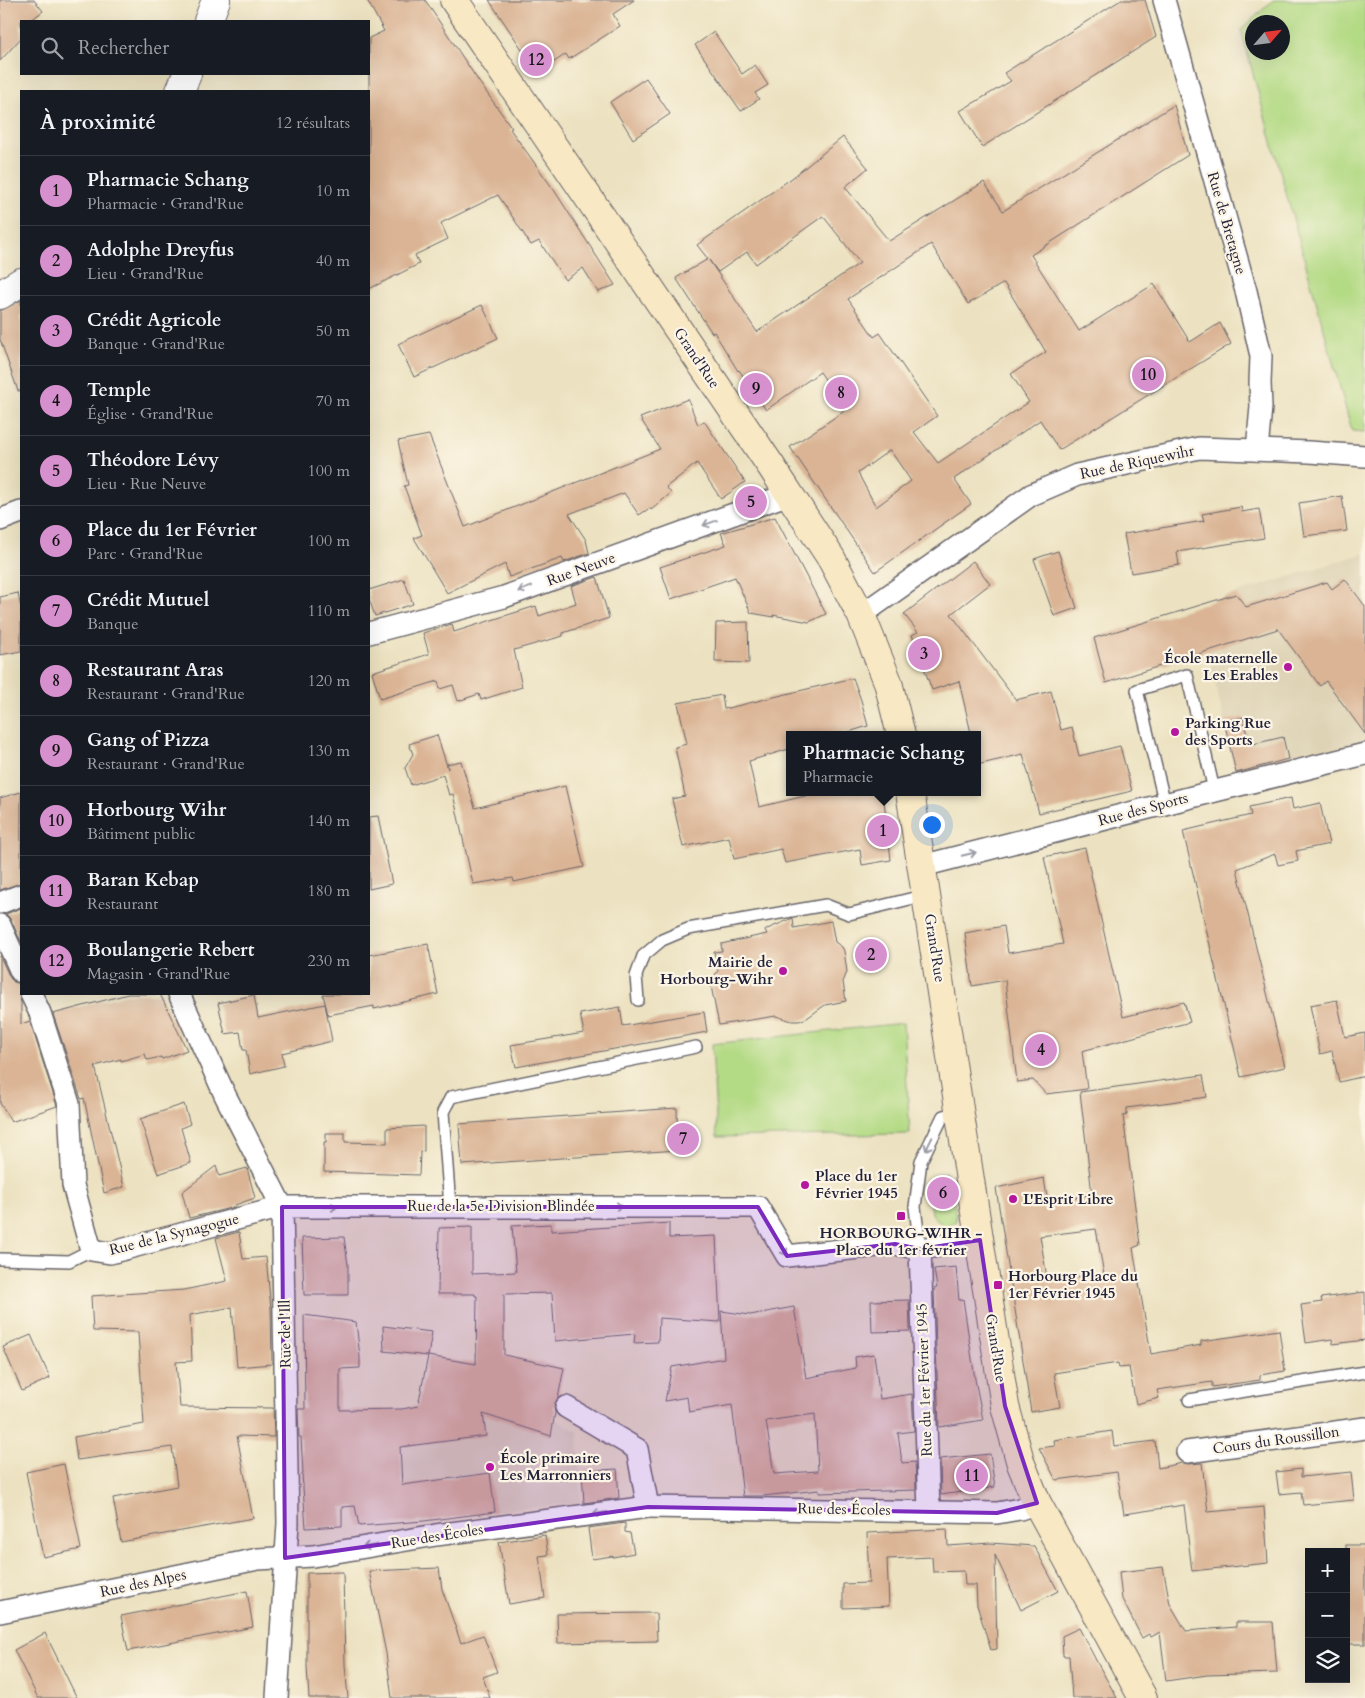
<!DOCTYPE html>
<html lang="fr">
<meta charset="utf-8">
<style>
:root{--surface:#171b24;--page:#20242c;--text:#f1f3f6;--muted:#9ea1a6;--line:#363941;--accent:#d690ce}
body{margin:0;font-family:Cardo,serif;background:var(--page);color:var(--text)}
.controls{position:absolute;right:15px;bottom:15px;display:grid;overflow:hidden;border-radius:0px;box-shadow:0 5px 20px #0002}
.controls button{width:45px;height:45px;display:grid;place-items:center;padding:0;border:0;border-bottom:1px solid var(--line);background:var(--surface);color:var(--text);font:25px sans-serif}
.compass{position:absolute;left:1245px;top:15px;width:45px;height:45px;border-radius:50%;background:var(--surface);box-shadow:0 5px 20px #0002;rotate:62deg}
.you{position:absolute;left:931px;top:824px;width:18px;height:18px;margin:-12px;border:4px solid #fff;border-radius:50%;background:#1a73e8;box-shadow:0 0 0 8px #1a73e833}
.badge{display:grid;place-items:center;width:32px;height:32px;border-radius:50%;background:var(--accent);color:#111;font-size:16px;font-weight:700}
.pin{position:absolute;translate:-50% -50%;border:2px solid #fff;box-shadow:0 1px 5px #0006}
.popup{position:absolute;left:786px;top:731px;width:195px;height:65px;box-sizing:border-box;display:grid;place-content:center;border-radius:0px;background:var(--surface);filter:drop-shadow(0 1px 4px #0005);font-size:16px;white-space:nowrap;color:var(--muted)}
.popup b{font-size:19px;color:var(--text)}
.popup::after{content:'';position:absolute;left:50%;top:100%;margin-left:-10px;border:10px solid transparent;border-top-color:var(--surface)}
.list{margin:0;padding:0;list-style:none}
h2{display:flex;justify-content:space-between;align-items:center;height:65px;margin:0;padding:0 20px;font-size:21px}
h2 small{font-size:16px;font-weight:400;color:var(--muted)}
.list li{display:grid;grid-template-columns:32px 1fr auto;gap:15px;align-items:center;box-sizing:border-box;height:70px;padding:0 20px;border-top:1px solid var(--line)}
.list b{display:block;font-size:19px;white-space:nowrap}
.list p{margin:0;font-size:16px;white-space:nowrap;color:var(--muted)}
.list em{font-size:16px;font-style:normal;color:var(--muted)}
.icon{flex:none;width:28px;height:28px;fill:none;stroke:currentColor;stroke-width:2;stroke-linecap:round;stroke-linejoin:round}
.map{position:relative;flex:none;width:1365px;height:1698px;overflow:hidden}
.search{position:absolute;background:var(--surface);box-shadow:0 5px 20px #0002;left:20px;top:20px;width:350px;height:55px;display:flex;align-items:center;gap:12px;box-sizing:border-box;padding:0 18px;border-radius:0px;color:var(--muted);font-size:19px}
.panel{position:absolute;background:var(--surface);box-shadow:0 5px 20px #0002;left:20px;top:90px;width:350px;height:905px;border-radius:0px}
.map>svg:first-child{display:block}
.built{fill:#ded3b5}
.green{fill:#b3da84;stroke:#6a7e60;fill-rule:evenodd}
.building{fill:#dab494;fill-rule:evenodd}
.lines{fill:none;stroke-linecap:round;stroke-linejoin:round}
.service-casing{stroke:#69656a;stroke-width:14}
.minor-casing{stroke:#69656a;stroke-width:24}
.tertiary-casing{stroke:#69656a;stroke-width:30}
.secondary-casing{stroke:#69656a;stroke-width:30}
.service{stroke:#fff;stroke-width:11}
.minor{stroke:#fff;stroke-width:21}
.tertiary{stroke:#fff;stroke-width:28}
.secondary{stroke:#f8e8c3;stroke-width:28}
.oneway{stroke:#9c9ca7}
.marked{fill:#7b2cbf;fill-opacity:0.2;stroke:#7b2cbf;stroke-width:4;stroke-linejoin:round}
.poi-dot{fill:#b5179e;stroke:#fcf5e5;stroke-width:2}
.labels{text-anchor:middle;dominant-baseline:central;stroke-width:4.5;stroke-linejoin:round;paint-order:stroke}
.street-label{font-size:15px;fill:#22223b;stroke:#fcf5e5}
.poi-label{font-size:15px;font-weight:bold;fill:#22223b;stroke:#fcf5e5;text-anchor:start}
</style>
<div class="map">
<svg width="1365" height="1698" viewBox="0 0 1365 1698">
<rect width="100%" height="100%" fill="#fcf5e5"/>
<filter id="ink" filterUnits="userSpaceOnUse"><feTurbulence type="fractalNoise" baseFrequency=".02" numOctaves="2"/><feDisplacementMap in="SourceGraphic" scale="10" xChannelSelector="R" yChannelSelector="G"/><feConvolveMatrix kernelMatrix="1 2 1 2 8 2 1 2 1" color-interpolation-filters="sRGB"/></filter>
<filter id="wash" filterUnits="userSpaceOnUse"><feTurbulence type="fractalNoise" baseFrequency=".0096" numOctaves="4" result="noise"/><feDisplacementMap in="SourceGraphic" scale="20" xChannelSelector="R" yChannelSelector="G"/><feGaussianBlur stdDeviation="1.12" result="paint"/><feColorMatrix in="noise" values="0 0 0 0 0 0 0 0 0 0 0 0 0 0 0 0 0 1.4 0 .05"/><feComposite in="paint" operator="in"/></filter>
<g filter="url(#wash)">
<rect width="100%" height="100%" fill="#ece2c1"/>
<g class="built">
<path d="M1365,553V742L1236,774L1208,651L1106,683L1094,638Z"/>
<path d="M481,1398L558,1421L578,1432L581,1502L405,1522L397,1409Z"/>
</g>
<g class="green">
<path d="M1273,0H1365V432L1352,431L1241,30ZM1252,22H1282V52H1252Z"/>
<path d="M903,1023L910,1134L717,1137L712,1044Z"/>
<path d="M945,1172L953,1182L956,1221L946,1226C924,1214 930,1201 933,1180Z"/>
</g>
<g id="blocks">
<g class="building">
<path d="M0,0H34L43,11L30,21H21V38L0,61Z"/>
<path d="M367,0H425L479,82L512,128L510,129L554,190L615,285L598,292L583,268L565,280L539,241L531,245L498,195L441,223L448,239L415,255L419,264L369,289V38L384,31Z"/>
<path d="M489,0H634L613,14L620,26L569,59L566,54L538,73Z"/>
<path d="M1121,0H1145L1156,37L982,147L960,111L1011,81L1004,73Z"/>
<path d="M714,32L742,74L755,65L768,85L755,93L759,99L741,111L695,45Z"/>
<path d="M646,78L670,114L633,139L610,102Z"/>
<path d="M1174,105L1188,155L1031,255L1079,331L1154,284L1190,342L1220,323L1231,344L1059,450L1040,420L954,479L971,504L875,572L790,447L846,410L820,372L766,410L739,370L738,371L714,332L712,333L676,278L708,259L697,245L792,178L843,137L868,168L845,187L889,241L984,182L1003,211ZM823,216L860,263L757,332L709,260L718,272L747,252L756,264ZM931,244L968,304L1004,283L1046,352L1011,374L1029,402L938,463L914,432L937,416L880,333L874,337L848,299ZM890,450L911,481L876,507L858,473Z"/>
<path d="M21,300V391H18L0,339V311Z"/>
<path d="M482,305L498,338L414,377L398,344Z"/>
<path d="M688,399L698,425L704,421L745,482L721,499L697,463L666,487L671,493L651,510L650,508L639,515L624,493L569,514L586,540L589,553L564,562L562,558L509,577L505,564L447,593L414,538L422,535L404,486L408,485L398,441L429,435L465,527L660,449L640,418Z"/>
<path d="M1342,496L1347,531L1304,536L1299,503Z"/>
<path d="M1241,507L1242,512L1259,509L1264,538L1177,552L1179,565L1131,573L1124,534L1204,521L1202,514Z"/>
<path d="M775,517L826,614L809,622L773,615L774,617L751,613L735,577L671,599L660,567L726,545L721,533Z"/>
<path d="M1058,551L1077,608L1054,616L1034,559Z"/>
<path d="M973,561L990,584L951,614L1016,700L1051,691L1061,730L1072,727L1079,756L1120,746L1132,791L1039,813L1023,754L977,765V732L971,733L959,681L932,690L912,635L918,632L904,614Z"/>
<path d="M597,577L609,618L563,633V636L514,650L522,687L481,700L479,694L458,701L453,685L440,689L438,681L380,699L372,672L429,654L423,633L452,624L454,632L536,606L539,616L576,603L571,586Z"/>
<path d="M404,579L413,604L375,616L369,599V590Z"/>
<path d="M1345,579L1365,606V734L1326,681L1320,686L1278,629L1106,683L1094,638L1236,594L1246,607L1327,582L1332,589Z"/>
<path d="M18,593L21,609V651L0,655V597Z"/>
<path d="M748,622L749,663L715,662L716,623Z"/>
<path d="M853,678L861,700L868,726L839,735H789V749L749,761L759,807L822,792H883L891,860L862,865L860,849L785,863L781,849L734,859L729,837L683,847L672,799L685,796L675,747L687,744L678,703L722,695L724,709Z"/>
<path d="M1243,717L1249,745L1283,737L1288,759L1236,773L1224,721Z"/>
<path d="M437,735L448,769L447,764L461,761L475,808L565,786L584,867L514,882L513,878L473,884L453,794L449,795L443,775L411,785L405,768L413,754L409,744Z"/>
<path d="M21,792V883L0,890V798Z"/>
<path d="M1291,798L1293,809L1320,803L1329,844L1296,851L1298,861L1278,865L1275,854L1237,869L1285,1067L1241,1077L1183,831L1251,815L1249,807Z"/>
<path d="M378,816L392,884L369,889V817Z"/>
<path d="M1085,848L1123,1017L1184,1002L1190,1022L1082,1051L1087,1089L1046,1094L1033,1080L1017,1082L1005,980L972,986L965,933L1004,926L1008,953L1063,944L1044,857Z"/>
<path d="M21,908V942L11,920L6,914Z"/>
<path d="M793,918L794,928L831,921L835,942L842,947L844,951L847,972L843,982L846,1001L825,1005L807,1018L799,1021H792L776,1016L719,1025L710,981L718,971L714,952L722,951L721,944L767,934L765,930Z"/>
<path d="M428,944L438,994L374,1009V1006L328,1015L323,994H369V955Z"/>
<path d="M0,956L10,978L14,982L21,984L19,993L21,1003V1024L30,1021L57,1106L11,1122L0,1103Z"/>
<path d="M128,994H160L187,1050L162,1059L161,1057L147,1060L145,1054L121,1061V1059L95,1066L124,1187L104,1193L84,1098L81,1099L53,1014Z"/>
<path d="M254,995L258,1018L325,1004L332,1041L282,1053L284,1066L250,1074L246,1050H243L240,1032L225,1034L218,1003Z"/>
<path d="M1337,1000L1345,1037L1365,1033V1076L1339,1082L1332,1051L1320,1054L1310,1005Z"/>
<path d="M620,1007L623,1026L704,1012L707,1032L516,1067L511,1045L584,1033L580,1014Z"/>
<path d="M1203,1075L1207,1097L1127,1108V1115L1123,1116L1140,1245L1133,1248L1151,1354L1201,1345V1341L1279,1330L1285,1371L1260,1375V1380L1212,1387V1382L1157,1390L1159,1398L1136,1404L1129,1367L1119,1368L1118,1363L1054,1373L1060,1407L1031,1412L996,1188L1044,1178L1048,1204L1092,1194L1080,1092ZM1096,1229L1104,1275L1047,1278L1040,1236Z"/>
<path d="M184,1104L190,1124L181,1128L191,1163L158,1174L140,1119Z"/>
<path d="M677,1108L678,1150L462,1165L459,1124Z"/>
<path d="M424,1126V1151L420,1152L419,1175L324,1172V1142H326V1133H345V1142L387,1143V1128Z"/>
<path d="M216,1166L219,1176L247,1168L255,1198L235,1205V1207L189,1218L182,1192Z"/>
<path d="M669,1223V1238L716,1236L720,1322L659,1318L658,1342L634,1343L635,1334L555,1341L552,1293L504,1294V1355L564,1368L558,1398L554,1406L555,1413L551,1436L483,1414L486,1436L400,1447L402,1485L490,1473L495,1512L424,1521L359,1526L355,1506L342,1507V1526L306,1528L302,1474H303L301,1437H299L298,1409H305L304,1315L356,1322L360,1357V1368L340,1369V1410L402,1409L418,1406L428,1356L476,1364L477,1296H475V1294H438L439,1228L472,1227V1274L516,1272L512,1226L551,1224V1231Z"/>
<path d="M239,1232L243,1259L266,1257L271,1309L272,1364L237,1367L232,1307L190,1315L192,1361L176,1362L180,1407L273,1408L274,1437L237,1436L253,1518L121,1542L113,1498L177,1486L172,1447L77,1460L74,1437L144,1424L138,1332L93,1331L91,1296L184,1290L227,1281L216,1238Z"/>
<path d="M344,1237L348,1265V1295H304L302,1238Z"/>
<path d="M956,1267L959,1300L963,1299L975,1379L983,1420L939,1427L934,1289L937,1288L934,1269Z"/>
<path d="M1365,1292V1340L1333,1344L1332,1339L1306,1343L1301,1305L1322,1302L1321,1298Z"/>
<path d="M909,1300L910,1331L872,1332L871,1301Z"/>
<path d="M794,1307L806,1378L856,1368L855,1357L874,1354L880,1399L912,1394L914,1431L898,1433L902,1463L915,1462L916,1490L819,1493V1490L763,1496H743L732,1405L689,1412L687,1397L665,1401L672,1367L724,1358L721,1311L750,1315ZM815,1414L818,1471L774,1474L766,1421Z"/>
<path d="M383,1326L432,1332L428,1356L384,1351Z"/>
<path d="M31,1335L50,1378L22,1391L3,1347Z"/>
<path d="M1112,1431L1114,1446L1155,1441L1158,1468L1182,1463L1189,1464L1202,1463L1208,1512L1264,1507L1268,1563L1192,1571L1184,1505L1124,1514L1117,1472L1056,1480L1039,1448L1055,1446L1054,1440Z"/>
<path d="M990,1454L995,1487L941,1495L940,1459Z"/>
<path d="M64,1464L81,1549L43,1557L26,1472Z"/>
<path d="M617,1469L619,1498L584,1503L582,1471Z"/>
<path d="M1301,1469V1477L1351,1472L1354,1500L1303,1505L1301,1492L1279,1494L1276,1472Z"/>
<path d="M625,1523V1532L630,1533L634,1553L613,1557L612,1556L592,1559L588,1528Z"/>
<path d="M947,1529L948,1546L990,1543L1034,1546L1058,1591L1021,1610L995,1555L997,1649L991,1650L977,1605L976,1585H965L964,1571L933,1572L932,1557L887,1559L889,1606L843,1608V1584L869,1583L867,1533Z"/>
<path d="M545,1535L548,1555L539,1556L545,1598L509,1604L499,1542Z"/>
<rect x="1346" y="1545" width="19" height="99"/>
<path d="M1163,1567L1170,1604L1186,1631L1236,1627V1622H1273L1277,1673L1207,1675L1166,1681L1160,1632L1151,1637L1149,1634L1142,1638L1122,1599L1119,1572Z"/>
<path d="M439,1568L442,1589L461,1643L483,1635L497,1672L483,1677L490,1698H392L386,1653L369,1571Z"/>
<path d="M343,1572L345,1665L348,1698H309L307,1667V1573Z"/>
<path d="M247,1591L253,1627L128,1651L121,1616Z"/>
<path d="M656,1613L657,1641L558,1643L557,1614Z"/>
<path d="M1079,1628L1098,1664L1117,1698H1072L1069,1656H1063L1062,1636Z"/>
<path d="M45,1633L77,1698H38L14,1650Z"/>
</g>
</g>
</g>
<g filter="url(#ink)">
<use href="#blocks" fill-opacity="0" stroke="#69656a" stroke-width="1"/>
<g class="lines">
<g class="service-casing">
<g id="service">
<path d="M1165,804L1137,690L1187,675L1214,790"/>
<path d="M638,1000L636,976L643,956L662,940L688,929L826,905L849,914L926,895"/>
<path d="M450,1207L443,1112L451,1097L696,1047"/>
<path d="M920,1249L915,1207L921,1161L943,1116L960,1112"/>
<path d="M0,1259L69,1261L91,1250"/>
<path d="M1189,1400L1365,1372"/>
</g>
</g>
<g class="minor-casing">
<g id="minor">
<path d="M1164,0L1246,291L1261,356L1260,383L1261,407L1257,450"/>
<path d="M0,520L21,512"/>
<path d="M861,615L1031,495L1077,475L1199,448L1309,452L1365,456"/>
<path d="M369,633L504,597L789,494"/>
<path d="M922,866C1070,828 1217,790 1365,754"/>
<path d="M0,903L21,895"/>
<path d="M0,925L21,972"/>
<path d="M31,994L40,1013L69,1104L73,1185L91,1250L110,1253L282,1207H758L787,1256L895,1244L920,1249L980,1240"/>
<path d="M179,994L225,1095L282,1207L288,1523L277,1698"/>
<path d="M920,1249L929,1511"/>
<path d="M566,1407L637,1449L648,1507L997,1513L1020,1509L1037,1503"/>
<path d="M1187,1452L1365,1428"/>
<path d="M0,1612L258,1559L313,1556L436,1535L648,1507"/>
</g>
</g>
<g class="tertiary-casing">
<g id="tertiary">
<path d="M208,21L216,0"/>
<path d="M180,91L187,74"/>
<path d="M0,295L21,282"/>
</g>
</g>
<g class="secondary-casing">
<g id="secondary">
<path d="M454,0L771,466L831,558L861,615L888,682L901,735"/>
<path d="M910,792L1005,1406L1021,1464L1037,1503L1143,1698"/>
</g>
</g>
<use href="#service" class="service"/>
<use href="#minor" class="minor"/>
<use href="#tertiary" class="tertiary"/>
<use href="#secondary" class="secondary"/>
</g>
<defs><path id="oneway-shaft" d="M-6 0H5M1.5-3L5.5 0L1.5 3" fill="none" stroke-width="1.6" stroke-linecap="round" stroke-linejoin="round" transform="scale(1.25)"/></defs>
<g class="oneway">
<use href="#oneway-shaft" transform="translate(710 523) rotate(160)"/>
<use href="#oneway-shaft" transform="translate(525 589) rotate(160)"/>
<use href="#oneway-shaft" transform="translate(969 854) rotate(-14)"/>
<use href="#oneway-shaft" transform="translate(929 1144) rotate(116)"/>
<use href="#oneway-shaft" transform="translate(615 1206)"/>
<use href="#oneway-shaft" transform="translate(330 1207)"/>
<use href="#oneway-shaft" transform="translate(783 1249) rotate(57)"/>
<use href="#oneway-shaft" transform="translate(600 1513) rotate(172)"/>
<use href="#oneway-shaft" transform="translate(370 1546) rotate(170)"/>
</g>
</g>
<path class="marked" d="M282,1207H758L787,1256L895,1244L920,1249L980,1240L1005,1406L1037,1503L997,1513L648,1507L285,1558Z"/>
<g class="poi-dot">
<circle cx="1288" cy="667" r="5"/>
<circle cx="1175" cy="732" r="5"/>
<circle cx="783" cy="971" r="5"/>
<circle cx="805" cy="1185" r="5"/>
<circle cx="1013" cy="1199" r="5"/>
<rect x="896" y="1211" width="10" height="10" rx="2.5"/>
<rect x="993" y="1280" width="10" height="10" rx="2.5"/>
<circle cx="490" cy="1467" r="5"/>
</g>
<g class="labels">
<g class="street-label">
<text transform="translate(1227 223) rotate(74)">Rue de Bretagne</text>
<text transform="translate(697 358) rotate(56)">Grand'Rue</text>
<text transform="translate(1137 462) rotate(-12)">Rue de Riquewihr</text>
<text transform="translate(581 569) rotate(-20)">Rue Neuve</text>
<text transform="translate(1143 809) rotate(-15)">Rue des Sports</text>
<text transform="translate(935 948) rotate(81)">Grand'Rue</text>
<text x="501" y="1206">Rue de la 5e Division Blindée</text>
<text transform="translate(174 1234) rotate(-14)">Rue de la Synagogue</text>
<text transform="translate(285 1334) rotate(-91)">Rue de l'Ill</text>
<text transform="translate(996 1348) rotate(81)">Grand'Rue</text>
<text transform="translate(924 1380) rotate(-92)">Rue du 1er Février 1945</text>
<text transform="translate(1276 1440) rotate(-8)">Cours du Roussillon</text>
<text transform="translate(844 1509) rotate(1)">Rue des Écoles</text>
<text transform="translate(437 1536) rotate(-9)">Rue des Écoles</text>
<text transform="translate(143 1583) rotate(-12)">Rue des Alpes</text>
</g>
<g class="poi-label">
<text x="1278" y="658" text-anchor="end">École maternelle<tspan x="1278" dy="17">Les Erables</tspan></text>
<text x="1185" y="723">Parking Rue<tspan x="1185" dy="17">des Sports</tspan></text>
<text x="773" y="962" text-anchor="end">Mairie de<tspan x="773" dy="17">Horbourg-Wihr</tspan></text>
<text x="815" y="1176">Place du 1er<tspan x="815" dy="17">Février 1945</tspan></text>
<text x="1023" y="1199">L'Esprit Libre</text>
<text x="901" y="1233" text-anchor="middle">HORBOURG-WIHR -<tspan x="901" dy="17">Place du 1er février</tspan></text>
<text x="1008" y="1276">Horbourg Place du<tspan x="1008" dy="17">1er Février 1945</tspan></text>
<text x="500" y="1458">École primaire<tspan x="500" dy="17">Les Marronniers</tspan></text>
</g>
</g>
</svg>
<div class="controls">
<button>+</button>
<button>−</button>
<button><svg class="icon" aria-label="layers" viewBox="0 0 24 24"><path d="M12 4l9 5-9 5-9-5zM3 14l9 5 9-5"/></svg></button>
</div>
<svg class="compass" viewBox="-18 -18 36 36"><path d="M0-13l5 13h-10z" fill="#e53935"/><path d="M0 13l5-13h-10z" fill="#9ea1a6"/></svg>
<div class="you"></div>
<div class="pin badge" style="left:883px;top:831px">1</div>
<div class="popup"><b>Pharmacie Schang</b>Pharmacie</div>
<div class="pin badge" style="left:871px;top:955px">2</div>
<div class="pin badge" style="left:924px;top:654px">3</div>
<div class="pin badge" style="left:1041px;top:1050px">4</div>
<div class="pin badge" style="left:751px;top:502px">5</div>
<div class="pin badge" style="left:943px;top:1193px">6</div>
<div class="pin badge" style="left:683px;top:1139px">7</div>
<div class="pin badge" style="left:841px;top:393px">8</div>
<div class="pin badge" style="left:756px;top:389px">9</div>
<div class="pin badge" style="left:1148px;top:375px">10</div>
<div class="pin badge" style="left:972px;top:1476px">11</div>
<div class="pin badge" style="left:536px;top:60px">12</div>
<div class="search"><svg class="icon" aria-label="search" viewBox="0 0 24 24"><circle cx="10" cy="10" r="6"/><path d="M15 15l6 6"/></svg>Rechercher</div>
<section class="panel">
<h2>À proximité<small>12 résultats</small></h2>
<ul class="list">
<li><span class="badge">1</span><div><b>Pharmacie Schang</b><p>Pharmacie · Grand'Rue</p></div><em>10 m</em></li>
<li><span class="badge">2</span><div><b>Adolphe Dreyfus</b><p>Lieu · Grand'Rue</p></div><em>40 m</em></li>
<li><span class="badge">3</span><div><b>Crédit Agricole</b><p>Banque · Grand'Rue</p></div><em>50 m</em></li>
<li><span class="badge">4</span><div><b>Temple</b><p>Église · Grand'Rue</p></div><em>70 m</em></li>
<li><span class="badge">5</span><div><b>Théodore Lévy</b><p>Lieu · Rue Neuve</p></div><em>100 m</em></li>
<li><span class="badge">6</span><div><b>Place du 1er Février</b><p>Parc · Grand'Rue</p></div><em>100 m</em></li>
<li><span class="badge">7</span><div><b>Crédit Mutuel</b><p>Banque</p></div><em>110 m</em></li>
<li><span class="badge">8</span><div><b>Restaurant Aras</b><p>Restaurant · Grand'Rue</p></div><em>120 m</em></li>
<li><span class="badge">9</span><div><b>Gang of Pizza</b><p>Restaurant · Grand'Rue</p></div><em>130 m</em></li>
<li><span class="badge">10</span><div><b>Horbourg Wihr</b><p>Bâtiment public</p></div><em>140 m</em></li>
<li><span class="badge">11</span><div><b>Baran Kebap</b><p>Restaurant</p></div><em>180 m</em></li>
<li><span class="badge">12</span><div><b>Boulangerie Rebert</b><p>Magasin · Grand'Rue</p></div><em>230 m</em></li>
</ul>
</section>
</div>
